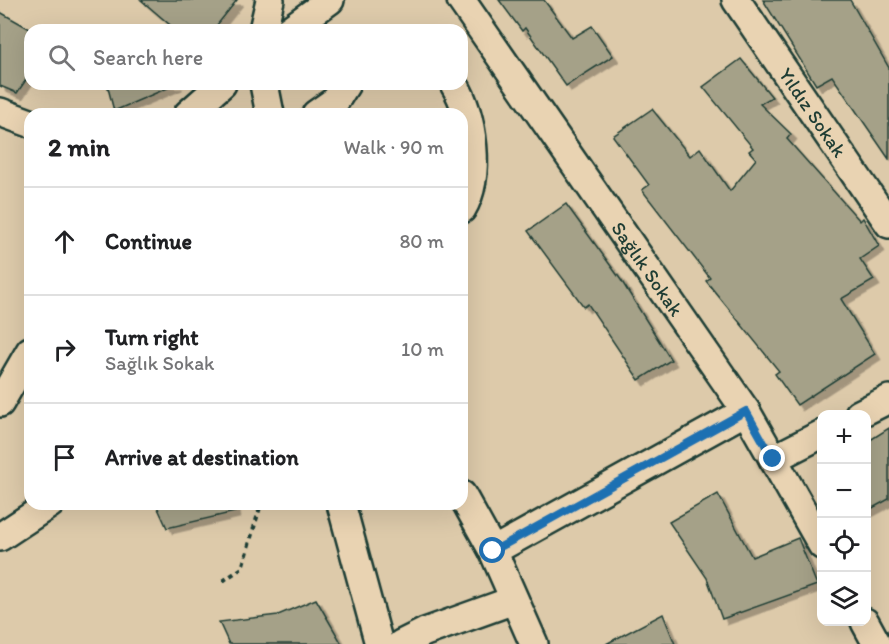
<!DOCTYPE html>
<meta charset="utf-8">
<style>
:root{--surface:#fff;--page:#f6f6f6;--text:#202124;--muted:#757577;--line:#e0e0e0}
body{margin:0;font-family:Itim,sans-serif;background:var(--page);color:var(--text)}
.controls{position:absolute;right:18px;bottom:18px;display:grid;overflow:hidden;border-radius:12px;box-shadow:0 6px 24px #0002}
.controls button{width:54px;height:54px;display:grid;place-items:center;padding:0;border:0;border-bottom:2px solid var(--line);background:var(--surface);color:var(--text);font:30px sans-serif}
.stop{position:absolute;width:18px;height:18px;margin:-14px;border:4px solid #1f6fb2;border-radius:50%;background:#fff}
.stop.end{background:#1f6fb2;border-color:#fff;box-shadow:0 2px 6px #0008}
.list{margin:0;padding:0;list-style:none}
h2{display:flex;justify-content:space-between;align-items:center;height:78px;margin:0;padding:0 24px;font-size:26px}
h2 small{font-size:20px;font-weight:400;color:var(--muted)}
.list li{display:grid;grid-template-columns:39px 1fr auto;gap:18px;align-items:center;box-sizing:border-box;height:108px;padding:0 24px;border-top:2px solid var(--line)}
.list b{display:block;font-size:22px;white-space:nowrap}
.list p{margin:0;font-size:20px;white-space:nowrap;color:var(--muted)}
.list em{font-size:20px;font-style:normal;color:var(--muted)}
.icon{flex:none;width:33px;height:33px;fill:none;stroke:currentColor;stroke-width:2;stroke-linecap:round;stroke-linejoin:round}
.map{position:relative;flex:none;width:889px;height:644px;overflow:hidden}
.search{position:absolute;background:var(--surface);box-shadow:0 6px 24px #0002;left:24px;top:24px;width:444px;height:66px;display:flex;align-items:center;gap:15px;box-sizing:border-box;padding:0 21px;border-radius:18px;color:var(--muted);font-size:22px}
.panel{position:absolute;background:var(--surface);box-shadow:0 6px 24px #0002;left:24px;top:108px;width:444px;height:402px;border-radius:18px}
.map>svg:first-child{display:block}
.building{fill:#a5a188;stroke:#1f3d34;stroke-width:1.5;filter:url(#shadow)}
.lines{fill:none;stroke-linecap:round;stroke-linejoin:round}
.minor-casing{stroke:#1f3d34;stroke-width:32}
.path{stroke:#1f3d34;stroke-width:4;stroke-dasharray:4.5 4.5;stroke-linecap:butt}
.minor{stroke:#e9d3b2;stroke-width:27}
.route{stroke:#1f6fb2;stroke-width:8}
.labels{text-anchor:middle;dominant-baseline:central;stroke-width:4.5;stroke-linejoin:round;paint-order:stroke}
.street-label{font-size:20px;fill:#1f3d34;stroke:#e9d3b2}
</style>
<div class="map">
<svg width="889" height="644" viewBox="0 0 889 644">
<defs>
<filter id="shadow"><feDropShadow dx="5.5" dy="5.5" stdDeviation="0" flood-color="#0004"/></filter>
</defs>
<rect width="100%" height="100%" fill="#ddcaaa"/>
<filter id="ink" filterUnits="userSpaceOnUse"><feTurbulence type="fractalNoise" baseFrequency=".0167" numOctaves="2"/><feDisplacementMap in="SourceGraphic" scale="12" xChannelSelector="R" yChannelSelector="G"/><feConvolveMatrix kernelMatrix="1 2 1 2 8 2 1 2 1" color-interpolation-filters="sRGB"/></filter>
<g filter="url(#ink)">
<g class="building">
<path d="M141,0H237L213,30H176Z"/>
<path d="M499,0H544L572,38L592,26L613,56L566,86L525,28L522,31Z"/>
<path d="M763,0H850L889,68V159L832,76L816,85Z"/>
<path d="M0,12L30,29V74L17,93L0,86Z"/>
<path d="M741,59L772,97L760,104L791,134L787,139L860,221L863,218L879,246L860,259L874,280L841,299L875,354L797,405L775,374L779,371L706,281L710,278L642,190L649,185L613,136L652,109L690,156L700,148L730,191L756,159L749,151L753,148L703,87Z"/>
<path d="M107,84H177L114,111Z"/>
<path d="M566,204L621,280L671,360L639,380L588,304L584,307L528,231Z"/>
<path d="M889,428V499L867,511V442Z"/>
<path d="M718,494L752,557L798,538L817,585L722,619L707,578L669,522Z"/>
<path d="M156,504H234L235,512L167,528Z"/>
<path d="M316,599L342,644H229L219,622L278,615Z"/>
<path d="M663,614L675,644H606Z"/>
</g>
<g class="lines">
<g class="minor-casing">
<g id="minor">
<path id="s1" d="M461,0L746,411L822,545"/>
<path id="s2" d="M736,0L889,224"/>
<path d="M263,30L270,0"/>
<path d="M289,30L330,0"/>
<path d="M264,84L270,114"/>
<path d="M454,84C473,115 482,176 462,209"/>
<path d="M0,112L30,123"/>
<path d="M188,114L222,84"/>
<path d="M316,114L336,100L346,84"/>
<path d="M0,403L30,351"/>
<path d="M859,414L889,399"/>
<path d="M773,459L822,434"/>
<path d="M462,495L493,551L534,644"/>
<path d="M341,504L379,644"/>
<path d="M0,537L50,504"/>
<path d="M493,551L746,411"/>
<path d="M865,622L877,644"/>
<path d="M401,644L425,632L514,600"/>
</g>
</g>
<path class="path" d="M223,581L242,568L261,504"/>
<use href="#minor" class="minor"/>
</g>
</g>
<g class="lines" filter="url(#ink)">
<path class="route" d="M493,551L746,411L773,459"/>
</g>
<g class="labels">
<g class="street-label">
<text stroke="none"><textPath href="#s2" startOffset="136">Yıldız Sokak</textPath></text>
<text stroke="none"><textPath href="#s1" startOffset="327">Sağlık Sokak</textPath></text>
</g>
</g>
</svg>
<div class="controls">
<button>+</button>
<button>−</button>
<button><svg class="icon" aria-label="locate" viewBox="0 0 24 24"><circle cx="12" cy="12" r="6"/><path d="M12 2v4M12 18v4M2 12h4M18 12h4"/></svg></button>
<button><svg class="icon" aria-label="layers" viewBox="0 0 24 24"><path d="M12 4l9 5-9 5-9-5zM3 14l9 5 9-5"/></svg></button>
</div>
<div class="stop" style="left:493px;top:551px"></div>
<div class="stop end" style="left:773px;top:459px"></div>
<div class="search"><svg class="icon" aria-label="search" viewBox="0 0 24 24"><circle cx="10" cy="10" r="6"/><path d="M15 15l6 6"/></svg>Search here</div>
<section class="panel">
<h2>2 min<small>Walk · 90 m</small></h2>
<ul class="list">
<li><svg class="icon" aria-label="ahead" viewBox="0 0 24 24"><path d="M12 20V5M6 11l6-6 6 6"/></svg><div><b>Continue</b></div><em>80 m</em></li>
<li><svg class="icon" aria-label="right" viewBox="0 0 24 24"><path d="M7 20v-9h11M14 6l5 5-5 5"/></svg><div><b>Turn right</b><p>Sağlık Sokak</p></div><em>10 m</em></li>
<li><svg class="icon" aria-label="arrive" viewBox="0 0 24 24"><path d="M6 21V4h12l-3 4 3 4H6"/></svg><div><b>Arrive at destination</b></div></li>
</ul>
</section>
</div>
